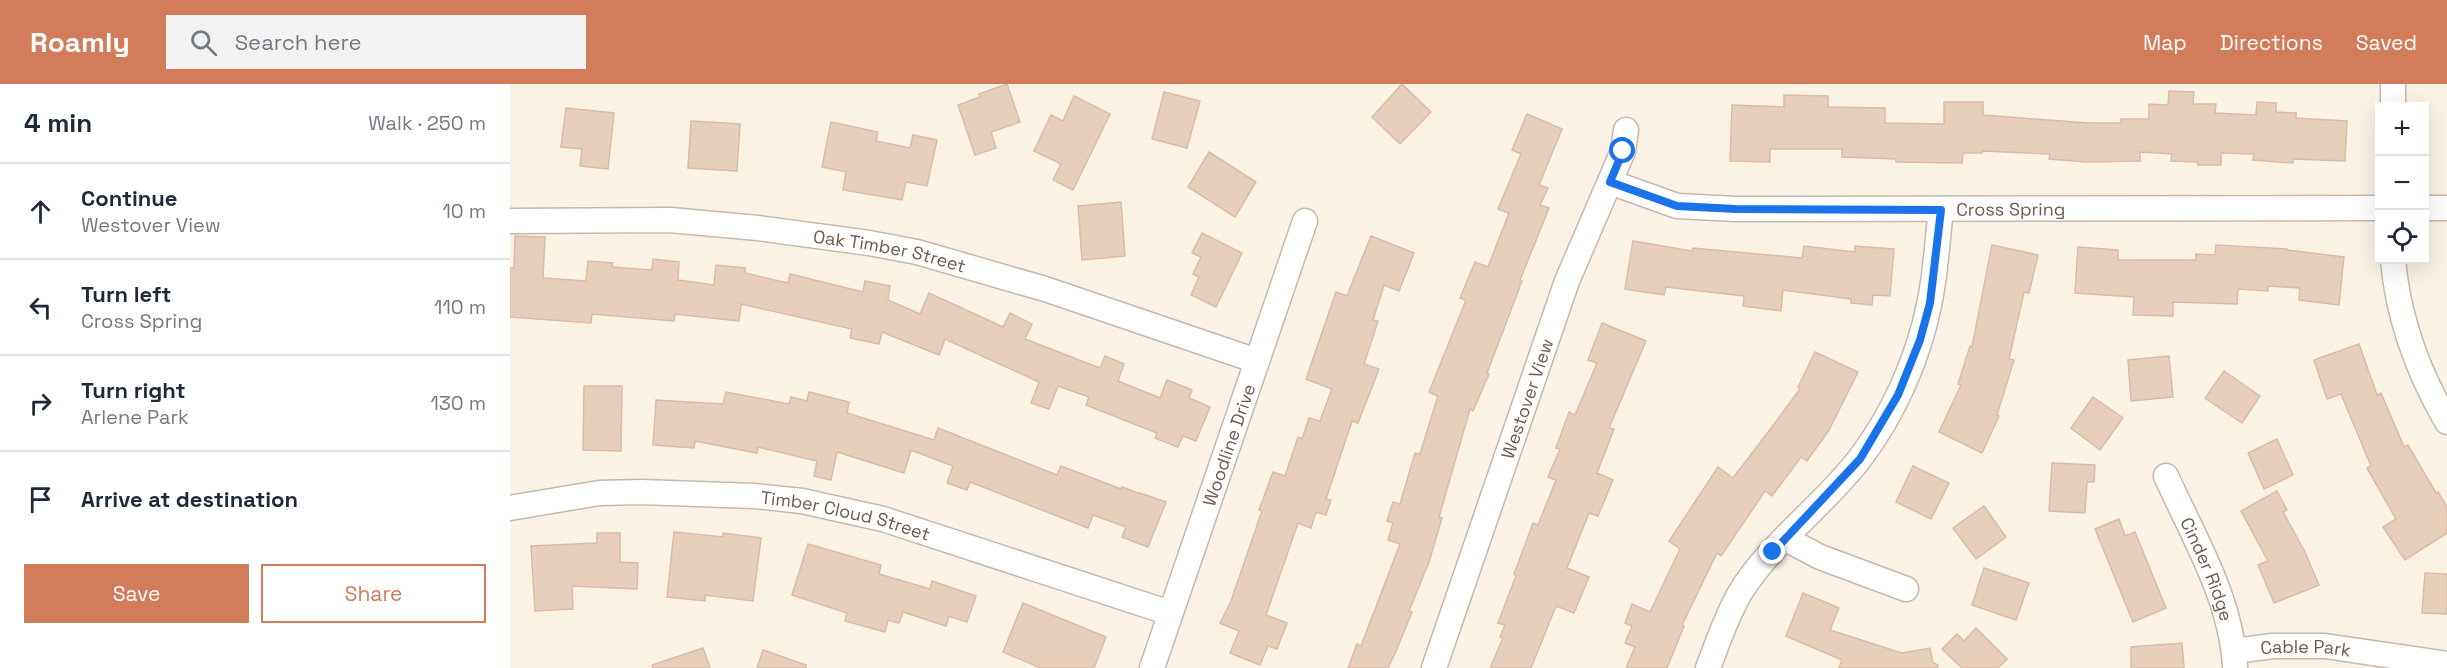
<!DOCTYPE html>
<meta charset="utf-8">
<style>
:root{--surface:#fff;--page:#f2f2f3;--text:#1f2937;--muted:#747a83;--line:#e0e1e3;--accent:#d37c5a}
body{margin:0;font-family:"Space Grotesk",sans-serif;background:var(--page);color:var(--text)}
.controls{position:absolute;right:18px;top:18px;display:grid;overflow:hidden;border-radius:0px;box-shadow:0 6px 24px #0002}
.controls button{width:54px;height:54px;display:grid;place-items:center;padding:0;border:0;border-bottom:2px solid var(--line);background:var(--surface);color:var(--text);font:30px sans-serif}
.stop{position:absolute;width:18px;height:18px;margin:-14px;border:4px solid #1a73e8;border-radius:50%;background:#fff}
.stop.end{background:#1a73e8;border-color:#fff;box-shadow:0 2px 6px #0008}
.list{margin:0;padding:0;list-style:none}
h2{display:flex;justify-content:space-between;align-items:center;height:78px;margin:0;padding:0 24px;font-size:26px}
h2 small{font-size:20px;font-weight:400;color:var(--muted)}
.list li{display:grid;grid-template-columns:39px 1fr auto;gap:18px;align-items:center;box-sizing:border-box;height:96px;padding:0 24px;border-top:2px solid var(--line)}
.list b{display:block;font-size:22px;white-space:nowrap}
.list p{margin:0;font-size:20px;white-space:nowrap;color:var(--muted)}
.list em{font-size:20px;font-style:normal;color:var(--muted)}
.actions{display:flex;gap:12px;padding:18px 24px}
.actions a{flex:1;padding:14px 0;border:2px solid var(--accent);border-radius:0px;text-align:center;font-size:21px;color:var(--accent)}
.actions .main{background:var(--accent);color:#fff}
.icon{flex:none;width:33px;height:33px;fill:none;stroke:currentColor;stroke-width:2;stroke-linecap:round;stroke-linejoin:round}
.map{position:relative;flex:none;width:1937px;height:584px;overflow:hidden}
header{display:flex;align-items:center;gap:36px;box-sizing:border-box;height:84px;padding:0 30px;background:var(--accent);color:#fff}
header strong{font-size:28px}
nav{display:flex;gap:33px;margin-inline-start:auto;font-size:21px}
.search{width:420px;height:54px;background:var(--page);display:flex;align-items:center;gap:15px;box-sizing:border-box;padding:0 21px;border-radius:0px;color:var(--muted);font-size:22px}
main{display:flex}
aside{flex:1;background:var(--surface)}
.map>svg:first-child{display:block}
.building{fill:#e6cfbc;stroke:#dbbca3;stroke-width:1.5}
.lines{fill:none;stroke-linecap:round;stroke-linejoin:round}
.minor-casing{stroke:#c6b9ab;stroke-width:27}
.minor{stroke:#fff;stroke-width:24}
.route{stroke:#1a73e8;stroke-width:8}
.labels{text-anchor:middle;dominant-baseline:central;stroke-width:4.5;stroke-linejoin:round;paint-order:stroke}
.street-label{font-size:18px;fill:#6e5b4e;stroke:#fcf6eb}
</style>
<header>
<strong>Roamly</strong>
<div class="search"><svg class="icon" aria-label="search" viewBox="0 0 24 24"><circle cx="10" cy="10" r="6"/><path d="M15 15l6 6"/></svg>Search here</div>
<nav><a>Map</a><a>Directions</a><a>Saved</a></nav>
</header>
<main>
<aside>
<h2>4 min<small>Walk · 250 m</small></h2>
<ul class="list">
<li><svg class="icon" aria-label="ahead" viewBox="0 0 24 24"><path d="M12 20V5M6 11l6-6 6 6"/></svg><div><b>Continue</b><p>Westover View</p></div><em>10 m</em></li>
<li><svg class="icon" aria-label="left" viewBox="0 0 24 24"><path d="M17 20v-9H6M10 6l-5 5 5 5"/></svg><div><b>Turn left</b><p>Cross Spring</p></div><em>110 m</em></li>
<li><svg class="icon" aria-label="right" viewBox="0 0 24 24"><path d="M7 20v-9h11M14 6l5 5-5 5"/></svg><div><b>Turn right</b><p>Arlene Park</p></div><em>130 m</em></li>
<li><svg class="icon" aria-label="arrive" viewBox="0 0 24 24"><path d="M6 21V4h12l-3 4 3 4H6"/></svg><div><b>Arrive at destination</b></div></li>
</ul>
<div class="actions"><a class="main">Save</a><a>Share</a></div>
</aside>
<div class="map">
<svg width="1937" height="584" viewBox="0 0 1937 584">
<rect width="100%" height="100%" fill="#f9f2e5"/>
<g class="building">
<path d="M497,0L510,38L481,48L486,64L465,71L448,21L470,13L469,10Z"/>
<path d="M892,0L921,28L890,60L862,33Z"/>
<path d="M1659,7L1684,8L1683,20H1706L1705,29L1746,31L1747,18L1766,19V28L1786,29V34L1837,37L1835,77L1783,75V79L1743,76L1744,70L1711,69V81H1688V78L1661,77L1662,70L1630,68V77L1577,78L1539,75L1540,70L1472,67V69H1453L1452,79L1386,78V75L1332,73V65H1260V78L1220,77L1222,21L1274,23V11L1318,12V23L1375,24V39L1434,40V18H1473V31L1577,39H1611V35H1639V20L1658,21Z"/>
<path d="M654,8L690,17L677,64L642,55Z"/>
<path d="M564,12L600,30L563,106L543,96L551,80L524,67L541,31L553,37Z"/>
<path d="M56,24L104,29L98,85L70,82L72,65L51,63Z"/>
<path d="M1017,30L1052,45L1029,101L1038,104L1030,121L1039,124L1010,196L1012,197L977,289L979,290L963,327L960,325L929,433L932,434L919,478L899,527L902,528L887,565L878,584H838L847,560L851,562L890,460L878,456L883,439L877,437L883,418L890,420L905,369L910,370L928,312L919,308L956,216L950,214L965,178L978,183L999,129L988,125L1011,70L1002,66Z"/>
<path d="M181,37L230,40L227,87L178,84Z"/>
<path d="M321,38L368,48L366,57L400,64L403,51L427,56L417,102L396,98L392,116L333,106L336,88L312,83Z"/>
<path d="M699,68L746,98L725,133L678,103Z"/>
<path d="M611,118L615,172L572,176L568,122Z"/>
<path d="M692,149L732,169L706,223L681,211L689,193L683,190L691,173L682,169Z"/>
<path d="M5,152L35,153L33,194L76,197L78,177L103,179L102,183L142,186L143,175L169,178L168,196L204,201L206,181L235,184V189L278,199L280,190L353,208L355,197L380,202L378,216L410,230L419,209L493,243L500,229L522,240L515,255L590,284L595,272L614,280L608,297L650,314L657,296L682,306L679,314L700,323L686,357L673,352L668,363L645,354L647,349L576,321L579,313L548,302L539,325L521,319L529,298L435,255L429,271L372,248L369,260L340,254L342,245L231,220L229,237L165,230L164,237L82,230L81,239L0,233V184H4Z"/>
<path d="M861,152L904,169L889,207L874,201L863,236L868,237L854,280L869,285L848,339L842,337L816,415L821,416L816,431L806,428L801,444L788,439L756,531L777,539L767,565L758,562L750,581L720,569L729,547L710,539L721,517L752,427L749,426L763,388L775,392L788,353L792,355L799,334L810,337L822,305L796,295L826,208L837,212Z"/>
<path d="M1123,157L1182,167L1183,164L1292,174L1294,162L1345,168V162L1384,165L1380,212L1363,211L1362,221L1341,219V215L1273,206L1271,227L1233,222L1234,212L1156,203L1154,211L1115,205Z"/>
<path d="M1482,161L1528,171L1519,209L1514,208L1499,275L1504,276L1487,331L1489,332L1472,369L1429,348L1451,301L1448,300L1460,262L1462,263Z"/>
<path d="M1706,161L1777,165V166L1834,173L1829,221L1789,216L1790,204L1758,202V207L1728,205L1727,220L1663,218V232L1623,231L1624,213L1565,209L1568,163L1608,166V176H1686V170L1705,171Z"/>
<path d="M1092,239L1136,257L1099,344L1104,345L1087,389L1103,396L1088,432L1079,429L1057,484L1079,493L1064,529L1046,522L1021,584H980L993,554L990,553L995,541L988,539L1006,492L1004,490L1023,439L1028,441L1046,396L1038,393L1050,365L1046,364L1059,328L1065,331L1087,279L1078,276Z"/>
<path d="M1849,260L1867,311L1871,309L1894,363L1898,361L1926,409L1928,408L1937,423V449L1895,476L1873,443L1886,435L1857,384L1861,382L1831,310L1817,315L1804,276Z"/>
<path d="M1305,268L1348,288L1319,346L1297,377L1291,373L1262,412L1255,407L1211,472L1207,469L1172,541L1174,542L1157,584H1116L1125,563L1115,559L1122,542L1115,539L1122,520L1140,528L1170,465L1159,457L1208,383L1223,394L1262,343L1290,305L1288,303Z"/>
<path d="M1659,272L1663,313L1621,317L1618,276Z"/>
<path d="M1714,287L1750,312L1732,339L1695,314Z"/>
<path d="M74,302H112L111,367L73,366Z"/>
<path d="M216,308L279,320L281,313L297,317L299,308L339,318L337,329L424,356L428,344L547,391L551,382L611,405L612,403L630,410V409L656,418L638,463L612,453L616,443L583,431L578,444L460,398L457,406L437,399L443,382L401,366L394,389L327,368L321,396L304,392L307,377L248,363L247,369L185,357L184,364L143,361L146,316L213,320Z"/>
<path d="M1583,313L1613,334L1590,366L1561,344Z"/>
<path d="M1767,355L1783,391L1754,405L1738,369Z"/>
<path d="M1542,379L1585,381L1584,398H1577L1575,429L1539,427Z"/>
<path d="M1403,382L1439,399L1421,435L1386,418Z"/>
<path d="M1767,407L1777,426L1773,428L1795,468L1809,501L1764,519L1748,481L1758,477L1731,427Z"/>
<path d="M1474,422L1496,453L1466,475L1443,444Z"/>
<path d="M1609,435L1615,452L1625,448L1656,524L1623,538L1585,445Z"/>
<path d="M164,448L213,453V449L251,454L243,517L195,511V517L157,513Z"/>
<path d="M87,449H110V478L128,479L127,505L62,502L63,525L25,527L21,462L87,459Z"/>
<path d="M298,460L371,481L369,490L420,505L422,497L466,512L457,538L439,532L436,542L393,528L389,539L378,536L375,548L335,537L337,529L282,511Z"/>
<path d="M1474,484L1519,499L1506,536L1462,521Z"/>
<path d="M1915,489L1937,490V530L1912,529Z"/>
<path d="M1293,509L1329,524L1320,546L1392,569L1420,564L1423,579L1428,581L1427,584H1329L1332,576L1276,552Z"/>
<path d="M513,519L596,553L584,584H531L493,568Z"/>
<path d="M1466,544L1497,575L1488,584H1452L1432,565L1447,550L1454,557Z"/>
<path d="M1672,559L1674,584H1621V563Z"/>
<path d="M193,564L200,584H143L142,581Z"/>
<path d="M253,566L296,581V584H247Z"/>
</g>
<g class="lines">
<g class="minor-casing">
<g id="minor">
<path d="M1883,22V0"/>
<path id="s1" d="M1100,98L1167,122L1226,125L1870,124"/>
<path d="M1914,124H1937"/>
<path id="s2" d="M0,137L160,136L248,144L359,159L407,168L535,205L747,277"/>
<path d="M1883,176C1888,234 1908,288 1937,338"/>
<path id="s3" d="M1656,392C1683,452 1721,514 1725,582"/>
<path id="s4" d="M0,424L89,409L131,408L245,412L292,417L373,435L660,529"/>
<path d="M1276,455L1310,473L1396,505"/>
<path id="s5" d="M1724,567L1763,562H1815L1937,580"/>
<path id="s6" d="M642,584L795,137"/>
<path id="s7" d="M924,584L1057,197L1113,67L1116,46"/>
<path d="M1198,584C1208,558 1216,533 1230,509C1260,459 1316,420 1351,373C1384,329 1408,275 1419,221C1426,190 1427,157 1431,126"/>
</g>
</g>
<use href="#minor" class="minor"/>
</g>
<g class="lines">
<path class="route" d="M1113,67L1100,98L1167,122L1226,125L1431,126L1420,219L1410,256L1388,311L1350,375L1263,468"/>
</g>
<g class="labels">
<g class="street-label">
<text stroke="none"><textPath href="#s1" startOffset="405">Cross Spring</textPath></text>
<text stroke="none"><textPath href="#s2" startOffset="382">Oak Timber Street</textPath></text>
<text stroke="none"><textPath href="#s7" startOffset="285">Westover View</textPath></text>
<text stroke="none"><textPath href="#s6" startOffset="236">Woodline Drive</textPath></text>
<text stroke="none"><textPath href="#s4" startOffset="339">Timber Cloud Street</textPath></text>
<text stroke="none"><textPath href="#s3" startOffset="102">Cinder Ridge</textPath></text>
<text stroke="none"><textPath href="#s5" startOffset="72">Cable Park</textPath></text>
</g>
</g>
</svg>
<div class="controls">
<button>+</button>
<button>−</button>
<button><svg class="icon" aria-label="locate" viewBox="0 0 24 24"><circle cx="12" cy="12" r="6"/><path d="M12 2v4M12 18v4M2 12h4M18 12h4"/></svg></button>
</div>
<div class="stop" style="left:1113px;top:67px"></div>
<div class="stop end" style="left:1263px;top:468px"></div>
</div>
</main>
